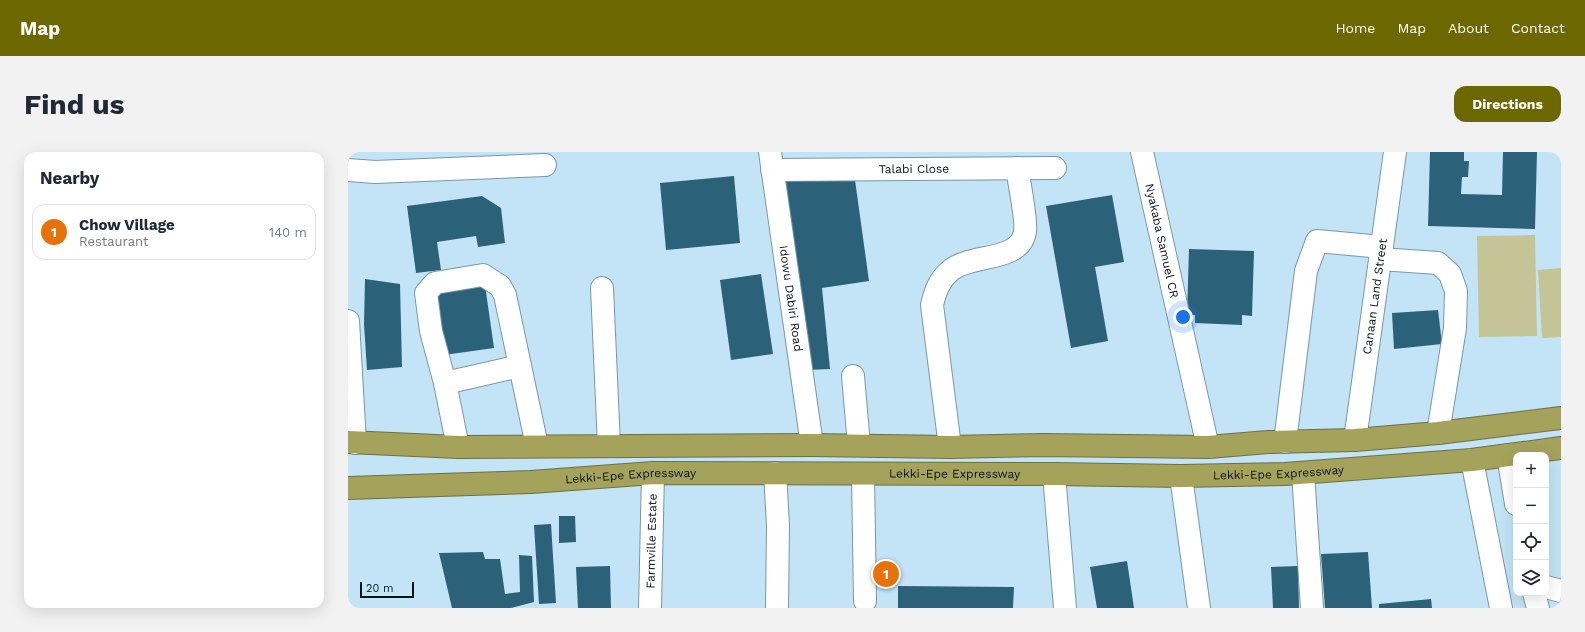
<!DOCTYPE html>
<meta charset="utf-8">
<style>
:root{--surface:#fff;--page:#f2f2f3;--text:#1f2937;--muted:#747a83;--line:#e0e1e3;--accent:#6d6700}
body{margin:0;font-family:"Work Sans",sans-serif;background:var(--page);color:var(--text)}
.controls{position:absolute;right:12px;bottom:12px;display:grid;overflow:hidden;border-radius:8px;box-shadow:0 4px 16px #0002}
.controls button{width:36px;height:36px;display:grid;place-items:center;padding:0;border:0;border-bottom:1px solid var(--line);background:var(--surface);color:var(--text);font:20px sans-serif}
.scale{position:absolute;left:12px;bottom:10px;width:54px;box-sizing:border-box;padding-left:4px;border:2px solid #08141a;border-top:0;font-size:11px;line-height:14px;white-space:nowrap;color:#08141a;-webkit-text-stroke:3px #c3e4f6;paint-order:stroke}
.you{position:absolute;left:835px;top:165px;width:14px;height:14px;margin:-10px;border:3px solid #fff;border-radius:50%;background:#1a73e8;box-shadow:0 0 0 6px #1a73e833}
.badge{display:grid;place-items:center;width:26px;height:26px;border-radius:50%;background:var(--accent);color:#fff;font-size:13px;font-weight:700}
.pin{position:absolute;translate:-50% -50%;border:2px solid #fff;box-shadow:0 1px 4px #0006}
.list{margin:0;padding:0;list-style:none}
h2{display:flex;justify-content:space-between;align-items:center;height:52px;margin:0;padding:0 16px;font-size:17px}
h2 small{font-size:13px;font-weight:400;color:var(--muted)}
.list li{display:grid;grid-template-columns:26px 1fr auto;gap:12px;align-items:center;box-sizing:border-box;height:56px;margin:0 8px 8px;padding:0 8px;border:1px solid var(--line);border-radius:12px}
.list b{display:block;font-size:15px;white-space:nowrap}
.list p{margin:0;font-size:13px;white-space:nowrap;color:var(--muted)}
.list em{font-size:13px;font-style:normal;color:var(--muted)}
.icon{flex:none;width:22px;height:22px;fill:none;stroke:currentColor;stroke-width:2;stroke-linecap:round;stroke-linejoin:round}
.map{position:relative;flex:none;width:1213px;height:456px;overflow:hidden;border-radius:12px}
header{display:flex;align-items:center;gap:24px;box-sizing:border-box;height:56px;padding:0 20px;background:var(--accent);color:#fff}
header strong{font-size:19px}
nav{display:flex;gap:22px;margin-inline-start:auto;font-size:14px}
.intro{display:flex;align-items:center;justify-content:space-between;box-sizing:border-box;height:96px;padding:0 24px}
h1{margin:0;font-size:28px}
.button{padding:10px 18px;border-radius:12px;background:var(--accent);color:#fff;font-size:14px;font-weight:700}
main{display:flex;gap:24px;padding:0 24px}
aside{flex:1;background:var(--surface);border-radius:12px;box-shadow:0 4px 16px #0002}
.map>svg:first-child{display:block}
.green{fill:#c5c496}
.building{fill:#2c617a}
.lines{fill:none;stroke-linecap:round;stroke-linejoin:round}
.minor-casing{stroke:#7897a7;stroke-width:24}
.highway-casing{stroke:#6e7044;stroke-width:24}
.minor{stroke:#fff;stroke-width:22}
.highway{stroke:#a5a25b;stroke-width:22}
.labels{text-anchor:middle;dominant-baseline:central;stroke-width:4;stroke-linejoin:round;paint-order:stroke}
.street-label{font-size:12px;fill:#08141a;stroke:#c3e4f6}
</style>
<header>
<strong>Map</strong>
<nav><a>Home</a><a>Map</a><a>About</a><a>Contact</a></nav>
</header>
<div class="intro"><h1>Find us</h1><a class="button">Directions</a></div>
<main>
<aside>
<h2>Nearby<small></small></h2>
<ul class="list">
<li><span class="badge" style="background:#e8710a">1</span><div><b>Chow Village</b><p>Restaurant</p></div><em>140 m</em></li>
</ul>
</aside>
<div class="map">
<svg width="1213" height="456" viewBox="0 0 1213 456">
<rect width="100%" height="100%" fill="#c3e4f6"/>
<g class="green">
<path d="M1187,83L1189,184L1131,185L1129,84Z"/>
<path d="M1213,116V185L1194,186L1190,118Z"/>
</g>
<g class="building">
<path d="M1082,0H1116V9H1121L1120,25H1114L1113,42L1154,43L1155,0H1189L1187,77L1080,74Z"/>
<path d="M386,24L392,91L318,98L312,31Z"/>
<path d="M434,26L507,28L521,129L474,136L482,217L458,218Z"/>
<path d="M764,43L776,110L747,115L760,189L723,196L698,54Z"/>
<path d="M134,44L153,56L157,91L130,95L128,84L89,90L93,118L68,121L59,54Z"/>
<path d="M841,97L906,99L904,164L894,163V173L847,171V163H839Z"/>
<path d="M413,122L425,202L383,208L372,128Z"/>
<path d="M17,127L52,132L54,215L19,218L16,172Z"/>
<path d="M137,133L146,196L96,203L88,140Z"/>
<path d="M1090,158L1094,192L1046,197L1044,161Z"/>
<path d="M211,364H227L228,390L211,391Z"/>
<path d="M203,372L208,451L191,452L186,373Z"/>
<path d="M135,400L137,407H152L157,442L172,440L171,403L184,404L186,450L163,456H104L91,401Z"/>
<path d="M1020,400L1024,456H977L973,402Z"/>
<path d="M779,409L786,456H749L742,415Z"/>
<path d="M262,414L263,456H230L228,415Z"/>
<path d="M950,414L951,456H925L923,415Z"/>
<path d="M550,434L666,435L665,456H550Z"/>
<path d="M1083,447L1084,456H1031V452Z"/>
</g>
<g class="lines">
<g class="minor-casing">
<g id="minor">
<path id="s1" d="M422,0L464,293"/>
<path id="s2" d="M794,0L860,295"/>
<path d="M0,18L27,20L197,13"/>
<path id="s3" d="M424,18L707,16"/>
<path d="M1032,107L1090,111L1102,122L1108,139L1107,176L1090,281"/>
<path d="M254,136L261,294"/>
<path d="M0,169L7,291"/>
<path d="M505,224L511,293"/>
<path d="M97,231L172,214"/>
<path id="s4" d="M1007,288L1047,0"/>
<path d="M937,290L958,119L969,89L1034,95"/>
<path d="M110,295L97,231L83,179L78,141L87,131L135,123L152,134L157,143L189,294"/>
<path d="M602,295L584,153C587,140 591,128 602,119C622,101 672,111 677,80C679,68 671,30 669,16"/>
<path d="M1160,303L1168,352"/>
<path d="M1124,308L1153,456"/>
<path d="M427,321L430,373L429,456"/>
<path d="M955,321L964,456"/>
<path d="M515,322L517,449"/>
<path d="M706,322L717,456"/>
<path d="M833,324L851,456"/>
<path d="M1198,435L1213,439"/>
<path d="M1186,441L1190,456"/>
<path id="s5" d="M302,456L305,321"/>
</g>
</g>
<g class="highway-casing">
<g id="highway">
<path d="M0,290L110,295L464,293L602,295L695,293L860,295L920,290L1007,288L1090,281L1213,266"/>
<path id="s6" d="M0,336L183,330L305,321L706,322L833,324L937,322L1124,308L1213,296"/>
</g>
</g>
<use href="#minor" class="minor"/>
<use href="#highway" class="highway"/>
</g>
<g class="labels">
<g class="street-label">
<text stroke="none"><textPath href="#s3" startOffset="142">Talabi Close</textPath></text>
<text stroke="none"><textPath href="#s2" startOffset="91">Nyakaba Samuel CR</textPath></text>
<text stroke="none"><textPath href="#s4" startOffset="145">Canaan Land Street</textPath></text>
<text stroke="none"><textPath href="#s1" startOffset="148">Idowu Dabiri Road</textPath></text>
<text stroke="none"><textPath href="#s6" startOffset="931">Lekki-Epe Expressway</textPath></text>
<text stroke="none"><textPath href="#s6" startOffset="607">Lekki-Epe Expressway</textPath></text>
<text stroke="none"><textPath href="#s6" startOffset="283">Lekki-Epe Expressway</textPath></text>
<text stroke="none"><textPath href="#s5" startOffset="67">Farmville Estate</textPath></text>
</g>
</g>
</svg>
<div class="controls">
<button>+</button>
<button>−</button>
<button><svg class="icon" aria-label="locate" viewBox="0 0 24 24"><circle cx="12" cy="12" r="6"/><path d="M12 2v4M12 18v4M2 12h4M18 12h4"/></svg></button>
<button><svg class="icon" aria-label="layers" viewBox="0 0 24 24"><path d="M12 4l9 5-9 5-9-5zM3 14l9 5 9-5"/></svg></button>
</div>
<div class="scale">20 m</div>
<div class="you"></div>
<div class="pin badge" style="left:538px;top:422px;background:#e8710a">1</div>
</div>
</main>
